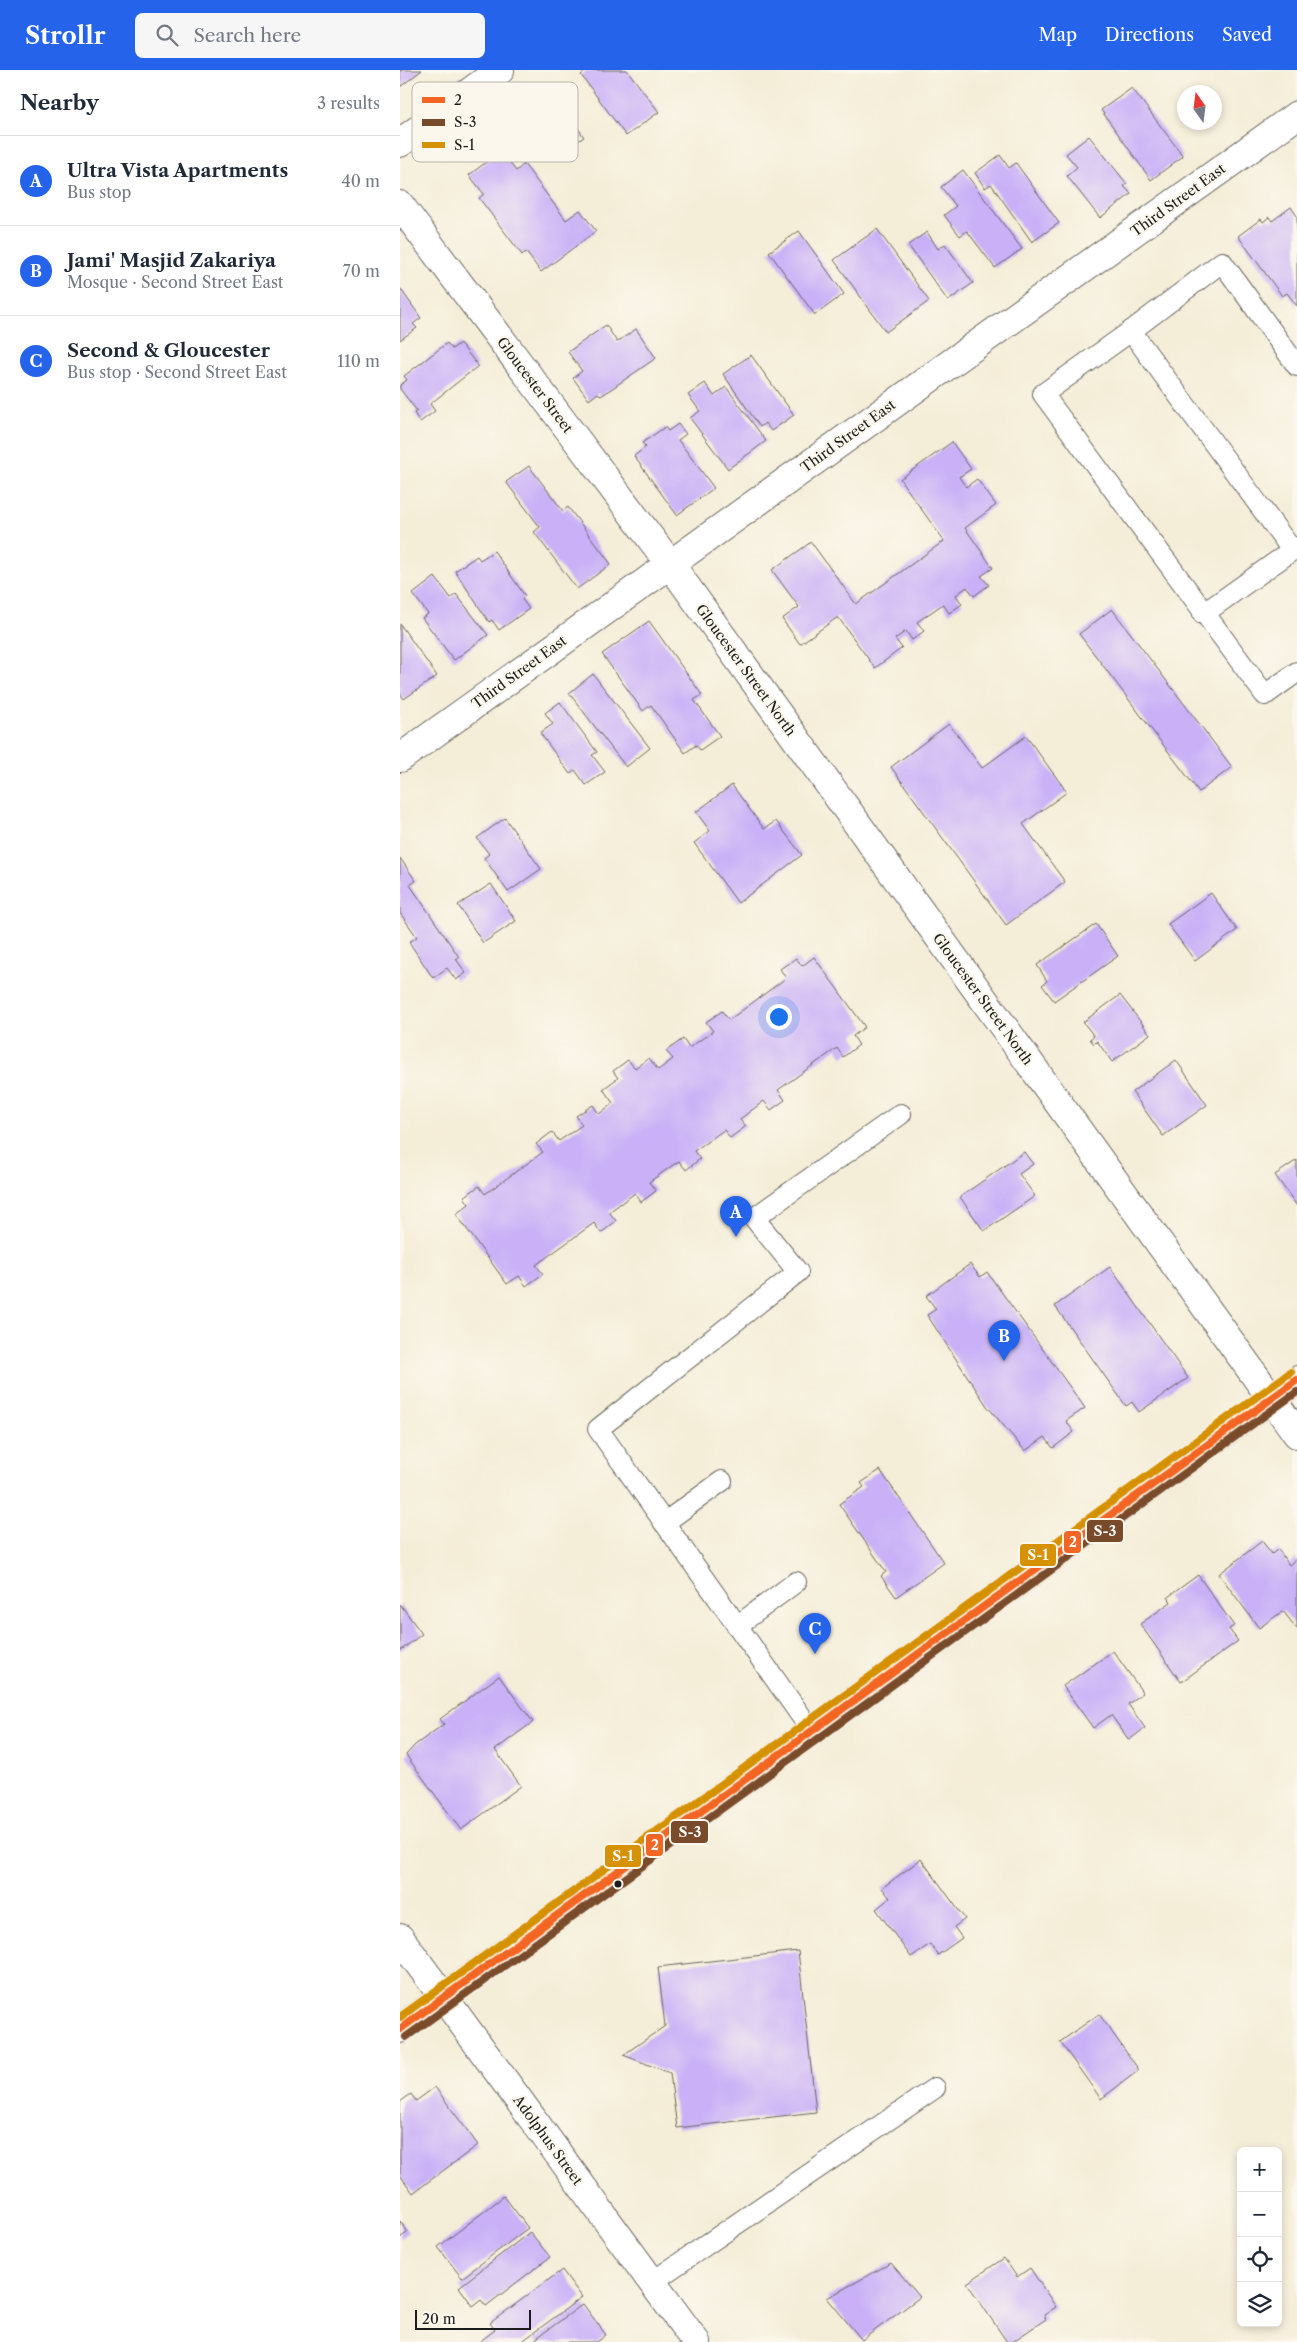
<!DOCTYPE html>
<meta charset="utf-8">
<style>
:root{--surface:#fff;--page:#f6f6f7;--text:#1f2937;--muted:#747a83;--line:#e0e1e3;--accent:#2563eb}
body{margin:0;font-family:"Libre Caslon Text",serif;background:var(--page);color:var(--text)}
.controls{position:absolute;right:15px;bottom:15px;display:grid;overflow:hidden;border-radius:8px;box-shadow:0 2px 8px #0003}
.controls button{width:45px;height:45px;display:grid;place-items:center;padding:0;border:0;border-bottom:1px solid var(--line);background:var(--surface);color:var(--text);font:25px sans-serif}
.compass{position:absolute;left:777px;top:15px;width:45px;height:45px;border-radius:50%;background:var(--surface);box-shadow:0 2px 8px #0003;rotate:346deg}
.scale{position:absolute;left:15px;bottom:12px;width:116px;box-sizing:border-box;padding-left:5px;border:2px solid #1c1c1c;border-top:0;font-size:14px;line-height:18px;white-space:nowrap;color:#1c1c1c;-webkit-text-stroke:4px #fbf7ec;paint-order:stroke}
.you{position:absolute;left:378px;top:946px;width:18px;height:18px;margin:-12px;border:4px solid #fff;border-radius:50%;background:#1a73e8;box-shadow:0 0 0 8px #1a73e833}
.badge{display:grid;place-items:center;width:32px;height:32px;border-radius:50%;background:var(--accent);color:#fff;font-size:16px;font-weight:700}
.pin{position:absolute;translate:-50% -41px;filter:drop-shadow(0 1px 2px #0008)}
.pin::after{content:'';position:absolute;top:26px;width:18px;height:15px;background:inherit;clip-path:polygon(0 0,100% 0,50% 100%)}
.list{margin:0;padding:0;list-style:none}
h2{display:flex;justify-content:space-between;align-items:center;height:65px;margin:0;padding:0 20px;font-size:21px}
h2 small{font-size:16px;font-weight:400;color:var(--muted)}
.list li{display:grid;grid-template-columns:32px 1fr auto;gap:15px;align-items:center;box-sizing:border-box;height:90px;padding:0 20px;border-top:1px solid var(--line)}
.list b{display:block;font-size:19px;white-space:nowrap}
.list p{margin:0;font-size:16px;white-space:nowrap;color:var(--muted)}
.list em{font-size:16px;font-style:normal;color:var(--muted)}
.icon{flex:none;width:28px;height:28px;fill:none;stroke:currentColor;stroke-width:2;stroke-linecap:round;stroke-linejoin:round}
.map{position:relative;flex:none;width:897px;height:2272px;overflow:hidden}
header{display:flex;align-items:center;gap:30px;box-sizing:border-box;height:70px;padding:0 25px;background:var(--accent);color:#fff}
header strong{font-size:24px}
nav{display:flex;gap:28px;margin-inline-start:auto;font-size:18px}
.search{width:350px;height:45px;background:var(--page);display:flex;align-items:center;gap:12px;box-sizing:border-box;padding:0 18px;border-radius:8px;color:var(--muted);font-size:19px}
main{display:flex}
aside{flex:1;background:var(--surface)}
.map>svg:first-child{display:block}
.building{fill:#c9b0f7}
.lines{fill:none;stroke-linecap:round;stroke-linejoin:round}
.lane-casing{stroke:#68655e;stroke-width:22}
.street-casing{stroke:#68655e;stroke-width:30}
.secondary-casing{stroke:#68655e;stroke-width:30}
.lane{stroke:#fff;stroke-width:20}
.street{stroke:#fff;stroke-width:28}
.secondary{stroke:#fff;stroke-width:28}
.bus-1-casing{stroke:#fbf7ec;stroke-width:11}
.bus-2-casing{stroke:#fbf7ec;stroke-width:11}
.bus-3-casing{stroke:#fbf7ec;stroke-width:11}
.bus-1{stroke:#f26522;stroke-width:8}
.bus-2{stroke:#7a4b2a;stroke-width:8}
.bus-3{stroke:#d69104;stroke-width:8}
.bus-dot{fill:#1c1c1c;stroke:#fbf7ec;stroke-width:2}
.labels{text-anchor:middle;dominant-baseline:central;stroke-width:4.5;stroke-linejoin:round;paint-order:stroke}
.street-label{font-size:14px;fill:#1c1c1c;stroke:#fbf7ec}
.key{fill:#fbf7ec;stroke:#b8b5ae;stroke-width:1}
.key-label{font-size:14px;fill:#1c1c1c}
.line-badge{stroke:#fbf7ec;stroke-width:2}
.badge-label{font-size:14px;text-anchor:middle;font-weight:bold;fill:#fff}
</style>
<header>
<strong>Strollr</strong>
<div class="search"><svg class="icon" aria-label="search" viewBox="0 0 24 24"><circle cx="10" cy="10" r="6"/><path d="M15 15l6 6"/></svg>Search here</div>
<nav><a>Map</a><a>Directions</a><a>Saved</a></nav>
</header>
<main>
<aside>
<h2>Nearby<small>3 results</small></h2>
<ul class="list">
<li><span class="badge">A</span><div><b>Ultra Vista Apartments</b><p>Bus stop</p></div><em>40 m</em></li>
<li><span class="badge">B</span><div><b>Jami' Masjid Zakariya</b><p>Mosque · Second Street East</p></div><em>70 m</em></li>
<li><span class="badge">C</span><div><b>Second &amp; Gloucester</b><p>Bus stop · Second Street East</p></div><em>110 m</em></li>
</ul>
</aside>
<div class="map">
<svg width="897" height="2272" viewBox="0 0 897 2272">
<rect width="100%" height="100%" fill="#fbf7ec"/>
<filter id="ink" filterUnits="userSpaceOnUse"><feTurbulence type="fractalNoise" baseFrequency=".02" numOctaves="2"/><feDisplacementMap in="SourceGraphic" scale="10" xChannelSelector="R" yChannelSelector="G"/><feConvolveMatrix kernelMatrix="1 2 1 2 8 2 1 2 1" color-interpolation-filters="sRGB"/></filter>
<filter id="wash" filterUnits="userSpaceOnUse"><feTurbulence type="fractalNoise" baseFrequency=".0096" numOctaves="4" result="noise"/><feDisplacementMap in="SourceGraphic" scale="20" xChannelSelector="R" yChannelSelector="G"/><feGaussianBlur stdDeviation="1.12" result="paint"/><feColorMatrix in="noise" values="0 0 0 0 0 0 0 0 0 0 0 0 0 0 0 0 0 1.4 0 .05"/><feComposite in="paint" operator="in"/></filter>
<g filter="url(#wash)">
<rect width="100%" height="100%" fill="#f4edd8"/>
<g id="blocks">
<g class="building">
<path d="M0,0H22L0,17Z"/>
<path d="M187,0H227L259,42L226,66L181,5Z"/>
<path d="M732,18L783,86L751,110L701,40Z"/>
<path d="M152,21L184,67L153,88L121,42Z"/>
<path d="M689,66L727,114L724,116L731,124L700,148L667,106L677,97L666,84Z"/>
<path d="M101,81L116,101L124,94L166,150L180,140L196,161L141,202L126,182L122,185L79,128L84,124L69,105Z"/>
<path d="M600,85L609,98L616,93L659,153L632,172L591,114L585,118L575,103Z"/>
<path d="M563,100L622,179L595,198L567,161L560,166L544,145L556,136L541,117Z"/>
<path d="M891,137L897,146V236L887,223L882,226L838,166L861,149L863,152L869,147L872,151Z"/>
<path d="M477,159L529,231L486,262L434,190Z"/>
<path d="M399,161L444,224L415,245L369,182Z"/>
<path d="M527,162L538,179L545,174L573,213L548,231L508,175Z"/>
<path d="M0,218L21,248L13,254L17,258L0,270Z"/>
<path d="M206,255L217,272L236,259L256,288L201,326L198,323L189,330L173,308L182,301L168,282Z"/>
<path d="M47,273L52,279L60,273L78,296L30,334L35,341L20,352L14,343L17,341L0,319V315L7,310L4,306Z"/>
<path d="M351,285L394,345L371,361L365,353L360,357L323,304Z"/>
<path d="M305,313L314,326L326,317L366,371L328,399L290,348L300,341L288,325Z"/>
<path d="M278,354L286,364L278,370L314,418L277,445L234,386L246,377L242,373L265,357L268,361Z"/>
<path d="M552,372L571,399L559,407L566,417L577,409L596,435L565,458L593,498L581,506L589,515L574,526L567,517L556,525L562,534L549,543L543,534L517,552L524,561L512,570L506,561L495,569L502,578L475,598L438,547L400,574L382,549L399,537L372,500L411,472L456,534L544,471L500,409Z"/>
<path d="M129,396L163,441L168,437L211,494L177,519L134,462L140,457L106,412Z"/>
<path d="M94,481L125,526L122,529L129,539L99,560L92,550L89,552L55,501L77,486L80,490Z"/>
<path d="M35,507L51,528L56,524L88,565L54,590L22,548L28,544L13,524Z"/>
<path d="M712,539L832,697L799,722L679,564Z"/>
<path d="M249,551L302,625L294,630L320,666L300,680L296,675L285,683L251,635L243,641L202,584Z"/>
<path d="M0,554L37,606L4,629L0,623Z"/>
<path d="M193,604L250,678L226,697L169,623Z"/>
<path d="M160,632L197,682L192,685L205,702L186,715L175,700L170,704L140,663L153,654L145,643Z"/>
<path d="M549,654L582,698L626,666L667,722L623,754L665,812L606,855L491,697Z"/>
<path d="M332,715L364,759L376,751L402,785L338,833L294,773L310,761L296,742Z"/>
<path d="M105,748L141,799L108,822L84,788L89,784L77,768Z"/>
<path d="M0,788L16,811L10,815L59,887L56,889L66,903L56,910L47,898L33,908L9,872L17,867L0,843Z"/>
<path d="M91,814L116,851L83,873L58,835Z"/>
<path d="M811,823L837,860L795,891L768,854Z"/>
<path d="M696,854L718,886L654,931L642,915L647,911L637,895Z"/>
<path d="M414,887L465,957L453,966L459,975L443,987L437,978L378,1020L385,1030L371,1040L364,1031L340,1049L346,1056L330,1068L324,1060L294,1081L300,1089L286,1100L279,1091L249,1112L256,1121L241,1132L235,1123L209,1142L216,1151L201,1163L194,1153L136,1195L143,1204L126,1216L119,1206L107,1214L56,1144L69,1134L64,1127L79,1116L85,1124L143,1082L136,1074L152,1062L159,1071L182,1055L176,1046L193,1035L199,1044L213,1033L203,1019L218,1008L213,1001L228,990L235,998L249,988L258,1000L273,989L266,981L283,969L289,978L313,961L306,952L322,941L329,950L386,908L380,899L396,888L402,896Z"/>
<path d="M720,925L750,964L712,992L697,971L694,974L690,969L694,966L683,952Z"/>
<path d="M776,990L807,1035L763,1066L732,1022Z"/>
<path d="M624,1082L633,1094L619,1104L635,1126L584,1161L560,1127Z"/>
<path d="M897,1090V1136L875,1105Z"/>
<path d="M570,1194L580,1207L587,1202L685,1338L666,1351L674,1362L653,1378L645,1367L625,1381L587,1336L527,1245L536,1239L526,1226Z"/>
<path d="M710,1197L788,1308L739,1342L732,1332L726,1336L655,1236Z"/>
<path d="M480,1400L544,1493L496,1527L481,1506L486,1502L439,1434L464,1417L461,1413Z"/>
<path d="M862,1471L872,1484L878,1479L889,1495L897,1488V1559L883,1541L859,1558L819,1504Z"/>
<path d="M798,1505L834,1556L829,1559L838,1571L781,1612L740,1554L771,1532L768,1527Z"/>
<path d="M0,1534L22,1564L0,1581Z"/>
<path d="M713,1581L743,1623L728,1634L745,1658L729,1670L711,1645L693,1658L663,1616Z"/>
<path d="M99,1606L133,1652L95,1680L121,1716L61,1760L6,1685L15,1675L44,1654L40,1649Z"/>
<path d="M521,1789L565,1849L554,1857L562,1868L538,1885L530,1874L511,1887L476,1839L490,1828L482,1818Z"/>
<path d="M398,1881L416,2042L277,2058L270,2003L223,1985L265,1956L258,1897Z"/>
<path d="M699,1944L739,2000L701,2029L660,1972Z"/>
<path d="M35,2017L78,2075L13,2123L0,2105V2032L11,2024L16,2031Z"/>
<path d="M104,2126L128,2158L62,2208L38,2177Z"/>
<path d="M0,2151L8,2162L0,2168Z"/>
<path d="M130,2162L150,2187L86,2236L81,2230L73,2236L59,2217Z"/>
<path d="M604,2188L617,2207L630,2198L656,2237L644,2245L646,2249L612,2272H607L567,2213Z"/>
<path d="M491,2193L520,2227L462,2270L427,2228Z"/>
<path d="M162,2200L182,2227L121,2272H79L95,2260L90,2253Z"/>
<path d="M183,2234L206,2265L197,2272H136L134,2270Z"/>
</g>
</g>
</g>
<g filter="url(#ink)">
<use href="#blocks" fill-opacity="0" stroke="#68655e" stroke-width="1"/>
<g class="lines">
<g class="lane-casing">
<g id="lane">
<path d="M731,261L822,192L897,296"/>
<path d="M892,480L731,261L643,324L865,625L897,602"/>
<path d="M803,544L897,477"/>
<path d="M264,1453L322,1411"/>
<path d="M337,1556L396,1512"/>
<path d="M411,1660L198,1359L398,1202L354,1148L501,1044"/>
<path d="M252,2212L535,2018"/>
</g>
</g>
<g class="street-casing">
<g id="street">
<path d="M0,73L100,0"/>
<path d="M0,135L270,494L897,1364"/>
<path d="M0,688L897,45"/>
<path d="M0,1868L296,2272"/>
</g>
</g>
<g class="secondary-casing">
<path id="secondary" d="M0,1959L897,1310"/>
</g>
<use href="#lane" class="lane"/>
<use href="#street" class="street"/>
<use href="#secondary" class="secondary"/>
<g class="bus-1-casing">
<path id="bus-1" d="M0,1959L897,1310"/>
</g>
<g class="bus-2-casing">
<path id="bus-2" d="M6,1967L897,1322"/>
</g>
<g class="bus-3-casing">
<path id="bus-3" d="M0,1947L891,1302"/>
</g>
<use href="#bus-1" class="bus-1"/>
<use href="#bus-2" class="bus-2"/>
<use href="#bus-3" class="bus-3"/>
</g>
</g>
<circle class="bus-dot" cx="218" cy="1814" r="4.5"/>
<g class="labels">
<g class="street-label">
<text transform="translate(778 130) rotate(-36)">Third Street East</text>
<text transform="translate(135 315) rotate(53)">Gloucester Street</text>
<text transform="translate(448 366) rotate(-36)">Third Street East</text>
<text transform="translate(346 600) rotate(54)">Gloucester Street North</text>
<text transform="translate(119 602) rotate(-36)">Third Street East</text>
<text transform="translate(583 929) rotate(54)">Gloucester Street North</text>
<text transform="translate(148 2070) rotate(54)">Adolphus Street</text>
</g>
</g>
<rect x="12" y="12" width="166" height="80" rx="8" class="key"/>
<rect x="22" y="27" width="23" height="6" fill="#f26522"/>
<rect x="22" y="49" width="23" height="7" fill="#7a4b2a"/>
<rect x="22" y="72" width="23" height="6" fill="#d69104"/>
<g class="key-label">
<text x="54" y="35">2</text>
<text x="54" y="57">S-3</text>
<text x="54" y="80">S-1</text>
</g>
<g class="line-badge">
<rect x="686" y="1449" width="38" height="24" rx="5" fill="#7a4b2a"/>
<rect x="663" y="1460" width="19" height="24" rx="5" fill="#f26522"/>
<rect x="619" y="1473" width="38" height="24" rx="5" fill="#d69104"/>
<rect x="270" y="1750" width="39" height="24" rx="5" fill="#7a4b2a"/>
<rect x="245" y="1763" width="19" height="24" rx="5" fill="#f26522"/>
<rect x="204" y="1774" width="38" height="24" rx="5" fill="#d69104"/>
</g>
<g class="badge-label">
<text x="705" y="1466">S-3</text>
<text x="673" y="1477">2</text>
<text x="638" y="1490">S-1</text>
<text x="290" y="1767">S-3</text>
<text x="255" y="1780">2</text>
<text x="223" y="1791">S-1</text>
</g>
</svg>
<div class="controls">
<button>+</button>
<button>−</button>
<button><svg class="icon" aria-label="locate" viewBox="0 0 24 24"><circle cx="12" cy="12" r="6"/><path d="M12 2v4M12 18v4M2 12h4M18 12h4"/></svg></button>
<button><svg class="icon" aria-label="layers" viewBox="0 0 24 24"><path d="M12 4l9 5-9 5-9-5zM3 14l9 5 9-5"/></svg></button>
</div>
<svg class="compass" viewBox="-18 -18 36 36"><path d="M0-13l5 13h-10z" fill="#e53935"/><path d="M0 13l5-13h-10z" fill="#747a83"/></svg>
<div class="scale">20 m</div>
<div class="you"></div>
<div class="pin badge" style="left:336px;top:1167px">A</div>
<div class="pin badge" style="left:604px;top:1291px">B</div>
<div class="pin badge" style="left:415px;top:1584px">C</div>
</div>
</main>
